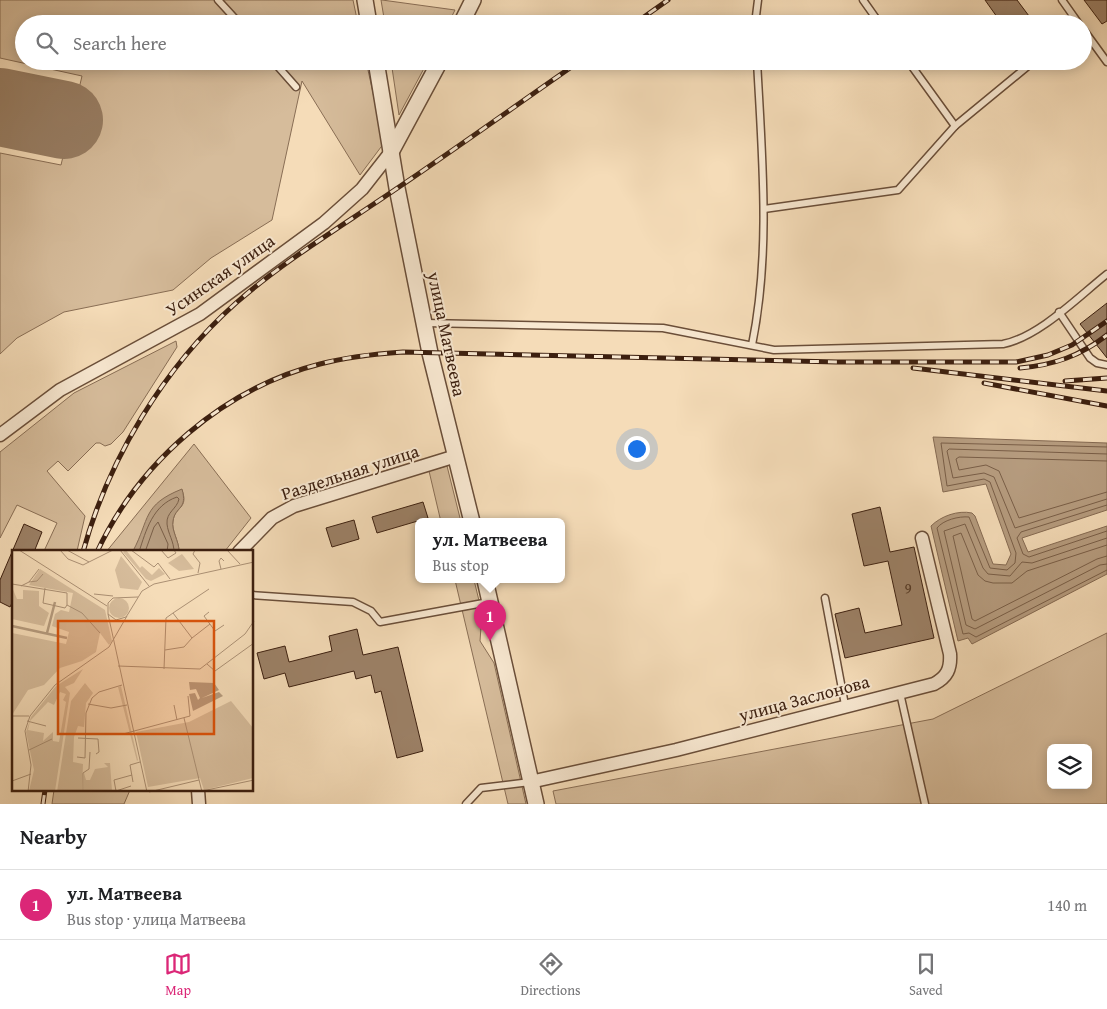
<!DOCTYPE html>
<meta charset="utf-8">
<style>
:root{--surface:#fff;--page:#f2f2f2;--text:#202124;--muted:#757577;--line:#e0e0e0;--accent:#db2777}
body{margin:0;font-family:"Gentium Book Plus",serif;background:var(--page);color:var(--text)}
.controls{position:absolute;right:15px;bottom:15px;display:grid;overflow:hidden;border-radius:8px;box-shadow:0 2px 12px #0003}
.controls button{width:45px;height:45px;display:grid;place-items:center;padding:0;border:0;border-bottom:1px solid var(--line);background:var(--surface);color:var(--text);font:25px sans-serif}
.you{position:absolute;left:636px;top:448px;width:18px;height:18px;margin:-12px;border:4px solid #fff;border-radius:50%;background:#1a73e8;box-shadow:0 0 0 8px #1a73e833}
.badge{display:grid;place-items:center;width:32px;height:32px;border-radius:50%;background:var(--accent);color:#fff;font-size:16px;font-weight:700}
.pin{position:absolute;translate:-50% -41px;filter:drop-shadow(0 1px 2px #0008)}
.pin::after{content:'';position:absolute;top:26px;width:18px;height:15px;background:inherit;clip-path:polygon(0 0,100% 0,50% 100%)}
.popup{position:absolute;left:415px;top:518px;width:150px;height:65px;box-sizing:border-box;display:grid;place-content:center;border-radius:8px;background:var(--surface);filter:drop-shadow(0 1px 4px #0005);font-size:16px;white-space:nowrap;color:var(--muted)}
.popup b{font-size:19px;color:var(--text)}
.popup::after{content:'';position:absolute;left:50%;top:100%;margin-left:-10px;border:10px solid transparent;border-top-color:var(--surface)}
.list{margin:0;padding:0;list-style:none}
h2{display:flex;justify-content:space-between;align-items:center;height:65px;margin:0;padding:0 20px;font-size:21px}
h2 small{font-size:16px;font-weight:400;color:var(--muted)}
.list li{display:grid;grid-template-columns:32px 1fr auto;gap:15px;align-items:center;box-sizing:border-box;height:70px;padding:0 20px;border-top:1px solid var(--line)}
.list b{display:block;font-size:19px;white-space:nowrap}
.list p{margin:0;font-size:16px;white-space:nowrap;color:var(--muted)}
.list em{font-size:16px;font-style:normal;color:var(--muted)}
.icon{flex:none;width:28px;height:28px;fill:none;stroke:currentColor;stroke-width:2;stroke-linecap:round;stroke-linejoin:round}
.map{position:relative;flex:none;width:1107px;height:804px;overflow:hidden}
.search{position:absolute;background:var(--surface);box-shadow:0 2px 12px #0003;left:15px;right:15px;top:15px;height:55px;display:flex;align-items:center;gap:12px;box-sizing:border-box;padding:0 18px;border-radius:28px;color:var(--muted);font-size:19px}
.sheet{height:135px;background:var(--surface)}
nav{display:flex;justify-content:space-around;align-items:center;box-sizing:border-box;height:70px;border-top:1px solid var(--line);background:var(--surface);font-size:14px;color:var(--muted)}
nav a{display:grid;justify-items:center;gap:2px}
nav .on{color:var(--accent)}
.map>svg:first-child{display:block}
.green{fill:#d6bc9b;stroke:#896e55;fill-rule:evenodd}
.water{fill:#b69c7f;stroke:#856a52}
.lines{fill:none;stroke-linecap:round;stroke-linejoin:round}
.shore{stroke:#795e47;stroke-width:1}
.runway{stroke:#987e64;stroke-width:78}
.building{fill:#9c8167;stroke:#3c1f0f}
.service-casing{stroke:#6a4e39;stroke-width:9}
.minor-casing{stroke:#6a4e39;stroke-width:15}
.tertiary-casing{stroke:#6a4e39;stroke-width:18}
.service{stroke:#f8e8d1;stroke-width:6}
.minor{stroke:#f8e8d1;stroke-width:12}
.tertiary{stroke:#f8e8d1;stroke-width:15}
.rail-casing{stroke:#3c1f0f;stroke-width:5}
.rail{stroke:#f8e8d1;stroke-width:3;stroke-dasharray:9;stroke-linecap:butt}
.labels{text-anchor:middle;dominant-baseline:central;stroke-width:4;stroke-linejoin:round;paint-order:stroke}
.number-label{font-size:15px;fill:#543825}
.street-label{font-size:18px;fill:#3c1f0f;stroke:#f8e8d1}
.inset-river{fill:none;stroke:#b69c7f;stroke-width:2.5}
.inset-road{fill:none;stroke:#ab9074;stroke-width:1}
.view{fill:#d7530c;fill-opacity:0.15;stroke:#d7530c;stroke-width:2.5}
.inset-edge{fill:none;stroke:#3c1f0f;stroke-width:2.5}
</style>
<div class="map">
<svg width="1107" height="804" viewBox="0 0 1107 804">
<rect width="100%" height="100%" fill="#f5dcb8"/>
<filter id="stains"><feTurbulence type="fractalNoise" baseFrequency=".004" numOctaves="4"/><feColorMatrix values="0 0 0 0 .2 0 0 0 0 .09 0 0 0 0 .02 0 0 0 .5 -.17"/></filter>
<radialGradient id="worn" r=".72"><stop offset=".6" stop-color="#630" stop-opacity="0"/><stop offset="1" stop-color="#630" stop-opacity=".3"/></radialGradient>
<g class="green">
<path d="M0,0H353L358,24H24V61H366L384,143L360,175L302,81L272,220L211,258L173,290L64,312L17,338L0,354V153L61,165L82,76L0,58Z"/>
<path d="M381,0H382L455,10L448,24H385Z"/>
<path d="M391,61H428L399,115Z"/>
<path d="M176,341L177,347L123,432L111,444L105,446L100,443H96L68,471L58,461L47,471L85,516L77,551H44L57,523L17,505L0,538V452L74,393Z"/>
<path d="M194,444L251,518L225,551H179C179,541 171,530 173,521C175,506 189,509 182,490L133,551L106,552Z"/>
<path d="M447,466L461,522H441L429,471Z"/>
<path d="M455,580H474L482,613L480,641L494,663L526,804H508Z"/>
<path d="M1107,633V804H556L553,791L933,719ZM1051,748H1088V785H1051Z"/>
<path d="M54,790H130L124,804H52Z"/>
</g>
<g class="water">
<path d="M933,437L1107,443V510L1022,538L1028,552L1107,526V574L972,644L968,638L958,641L931,526C941,516 958,510 972,513L975,516L993,564L1006,565L1011,554L986,484L943,492Z"/>
<path d="M182,489C188,510 175,506 173,521C171,530 179,541 179,551H133C150,519 142,505 182,489Z"/>
</g>
<g class="lines">
<g class="shore">
<path d="M1107,447L941,443L947,486L984,479L990,482L1016,553L1015,563L1007,570L990,568L969,517C959,516 943,520 937,528L963,634L969,633L976,637L1107,570"/>
<path d="M1107,454L949,449L947,451L953,478L984,473L994,477L1015,528L1107,499"/>
<path d="M1107,461L959,457L956,459L959,470L986,465L999,471L1019,518L1107,492"/>
<path d="M1107,505L1021,532L1017,538L1023,554L1029,557L1107,531"/>
<path d="M1107,538L1032,563L1022,562L1010,576L988,574L983,568L965,524L944,531L966,625L975,629L1100,565L1107,564"/>
<path d="M1107,545L1027,571L1012,583H993L985,581L978,575L961,533L953,536L972,619L975,621L1097,559L1107,556"/>
<path d="M139,552C146,530 153,505 177,497L179,499C177,509 166,512 167,524C168,534 174,541 174,552"/>
<path d="M145,552L154,527L158,522L168,544L167,552"/>
</g>
<path class="runway" d="M0,107L64,120"/>
</g>
<g class="building">
<path d="M985,0H1017L1035,24H1002Z"/>
<path d="M1084,0H1107V21L1102,24Z"/>
<path d="M1107,303V358L1080,324Z"/>
<path d="M423,502L428,518L377,533L372,517Z"/>
<path d="M880,507L890,552L914,547L934,638L845,658L835,614L859,608L865,633L902,625L888,561L864,566L852,514Z"/>
<path d="M354,520L359,539L332,547L326,528Z"/>
<path d="M24,524L42,532L34,552H14V599L10,607L0,602V580Z"/>
<path d="M357,629L363,655L398,647L423,751L397,758L381,691L375,693L371,675L356,679L354,671L289,687L285,673L264,679L257,653L285,646L289,662L332,651L329,636Z"/>
</g>
<g class="lines">
<g class="service-casing">
<g id="service">
<path d="M218,0L240,24"/>
<path d="M863,0L880,24"/>
<path d="M1062,0L1079,24"/>
<path d="M755,24L758,0"/>
<path d="M1083,29L1107,62"/>
<path d="M273,61L296,87"/>
<path d="M908,61L955,126L1034,61"/>
<path d="M764,209L898,190L955,126"/>
<path d="M1059,312L1090,358L1097,363L1107,365"/>
<path d="M425,323L663,328L774,350L1003,344C1039,337 1078,297 1107,274"/>
<path d="M752,345C771,251 762,156 757,61"/>
<path d="M252,595L353,602L371,611L380,622L489,602"/>
<path d="M825,598L845,705"/>
<path d="M900,693L925,804"/>
<path d="M466,804L481,788L530,782"/>
</g>
</g>
<g class="minor-casing">
<g id="minor">
<path d="M0,435L60,390L200,314L324,223L362,189L391,152"/>
<path d="M239,552L272,518L294,506L456,456"/>
<path d="M530,782L676,750L934,684C947,677 951,669 950,654L922,538"/>
<path d="M198,790L199,804"/>
</g>
</g>
<g class="tertiary-casing">
<g id="tertiary">
<path d="M365,0L369,24"/>
<path d="M461,24L473,0"/>
<path d="M376,61L397,188L430,353L472,522"/>
<path d="M391,152L440,61"/>
<path d="M485,580L536,804"/>
</g>
</g>
<use href="#service" class="service"/>
<use href="#minor" class="minor"/>
<use href="#tertiary" class="tertiary"/>
<g class="rail-casing">
<g id="rail">
<path d="M634,24L668,0"/>
<path d="M913,368L1107,391"/>
<path d="M1020,368C1054,365 1080,356 1107,335"/>
<path d="M1065,381L1107,378"/>
<path d="M984,383L1107,406"/>
<path d="M83,552C108,460 164,367 236,303C285,260 342,226 396,189C458,147 518,104 580,61"/>
<path d="M97,552C139,462 224,388 320,364C347,357 375,354 403,352L837,362H1016L1048,355L1072,345L1107,321"/>
<path d="M43,804L45,790"/>
</g>
</g>
<use href="#rail" class="rail"/>
</g>
<g class="labels">
<g class="number-label">
<text x="908" y="587">9</text>
</g>
<g class="street-label">
<text transform="translate(220 275) rotate(-35)">Усинская улица</text>
<text transform="translate(447 334) rotate(78)">улица Матвеева</text>
<text transform="translate(350 472) rotate(-18)">Раздельная улица</text>
<text transform="translate(804 698) rotate(-15)">улица Заслонова</text>
</g>
</g>
<g transform="translate(12 550)">
<rect width="241" height="241" fill="#f5dcb8"/>
<path d="M114,0L128,18L130,16L140,25L147,18L153,24L139,31L134,29L111,2ZM170,4L182,19L167,21L156,13ZM109,6L130,32L126,40L108,38L103,20ZM28,19L93,60L100,91L97,95L88,83L84,102L70,111L48,118L32,135L16,140L0,165V83L54,94L57,82L40,76L43,64L49,60L57,62L61,43L17,35ZM0,37L5,49H11V40L27,41V56L37,63L32,76L0,69ZM97 58a10 10 0 1 1 20 0a10 10 0 1 1-20 0ZM71,119L62,133L53,137L58,143L43,241H17L22,220L14,182L19,167L44,136ZM48,142L54,144L51,150L54,152L47,192L41,191V182L31,191L32,183L16,180L18,171L36,152L42,155ZM73,133L81,143L74,153L72,177L66,176L62,187L61,212L71,214L70,241L45,242L59,151ZM109,136L126,210L125,211L106,137ZM219,151L241,178V228L192,240L188,228L136,237L124,182L177,172ZM92,213H98L100,241L72,242V223L74,230H78L83,219L96,217Z" fill="#d6bc9b" fill-rule="evenodd"/>
<path d="M177,132L202,133L207,140L190,148L207,142L211,146L181,161L177,144L183,143L186,150L188,148L184,139L178,140Z" fill="#b69c7f"/>
<path class="inset-river" d="M0,76L55,88M35,83L43,52"/>
<path class="inset-road" d="M7,0L95,56M48,0L56,9L71,15L101,0M55,0L77,12M108,0L137,36M119,0L142,17L146,13L158,29M149,0L156,8L164,3L162,0M183,0L181,4L188,13L186,23M215,0L228,14M209,19L207,11L209,8L212,11M17,32L25,31L31,24M0,34L55,43V55L70,63L88,83M9,36L17,32L27,19M33,38L31,53L53,58L55,55M82,44L101,46M126,47L101,48L96,53V64L104,70L114,67L116,64L130,41L142,34L242,12M197,62L192,66L203,81L212,75M161,63L197,39M96,64L135,242M153,100L172,97L180,88M195,114L203,121L242,93M106,116L188,119L233,84L242,71M152,119L154,68L161,63L180,88L198,74M76,154L99,158L115,155M162,155L165,170M0,166H17M172,168L190,242M15,171L34,176M111,184L178,166L176,146M66,188L86,189L87,202L84,204M17,200L40,189M65,207L73,208L74,163L80,148L87,142L110,135M0,231L19,224M121,232L118,215L128,212M119,236L104,241L102,230L120,225M190,241L242,230M16,242L19,215L13,181L18,166L43,135L97,97L115,66M71,242V223L77,219L78,202M137,242L187,230"/>
<path class="view" d="M46,71H202V184H46Z"/>
<rect width="241" height="241" class="inset-edge"/>
</g>
<rect width="100%" height="100%" filter="url(#stains)"/>
<rect width="100%" height="100%" fill="url(#worn)"/>
</svg>
<div class="controls">
<button><svg class="icon" aria-label="layers" viewBox="0 0 24 24"><path d="M12 4l9 5-9 5-9-5zM3 14l9 5 9-5"/></svg></button>
</div>
<div class="you"></div>
<div class="pin badge" style="left:490px;top:641px">1</div>
<div class="popup"><b>ул. Матвеева</b>Bus stop</div>
<div class="search"><svg class="icon" aria-label="search" viewBox="0 0 24 24"><circle cx="10" cy="10" r="6"/><path d="M15 15l6 6"/></svg>Search here</div>
</div>
<section class="sheet">
<h2>Nearby<small></small></h2>
<ul class="list">
<li><span class="badge">1</span><div><b>ул. Матвеева</b><p>Bus stop · улица Матвеева</p></div><em>140 m</em></li>
</ul>
</section>
<nav>
<a class="on"><svg class="icon" aria-label="map" viewBox="0 0 24 24"><path d="M3 6l6-2 6 2 6-2v14l-6 2-6-2-6 2zM9 4v14M15 6v14"/></svg>Map</a>
<a><svg class="icon" aria-label="directions" viewBox="0 0 24 24"><path d="M12 3l9 9-9 9-9-9zM9 14v-3h6M13 9l2 2-2 2"/></svg>Directions</a>
<a><svg class="icon" aria-label="saved" viewBox="0 0 24 24"><path d="M7 4h10v16l-5-4-5 4z"/></svg>Saved</a>
</nav>
